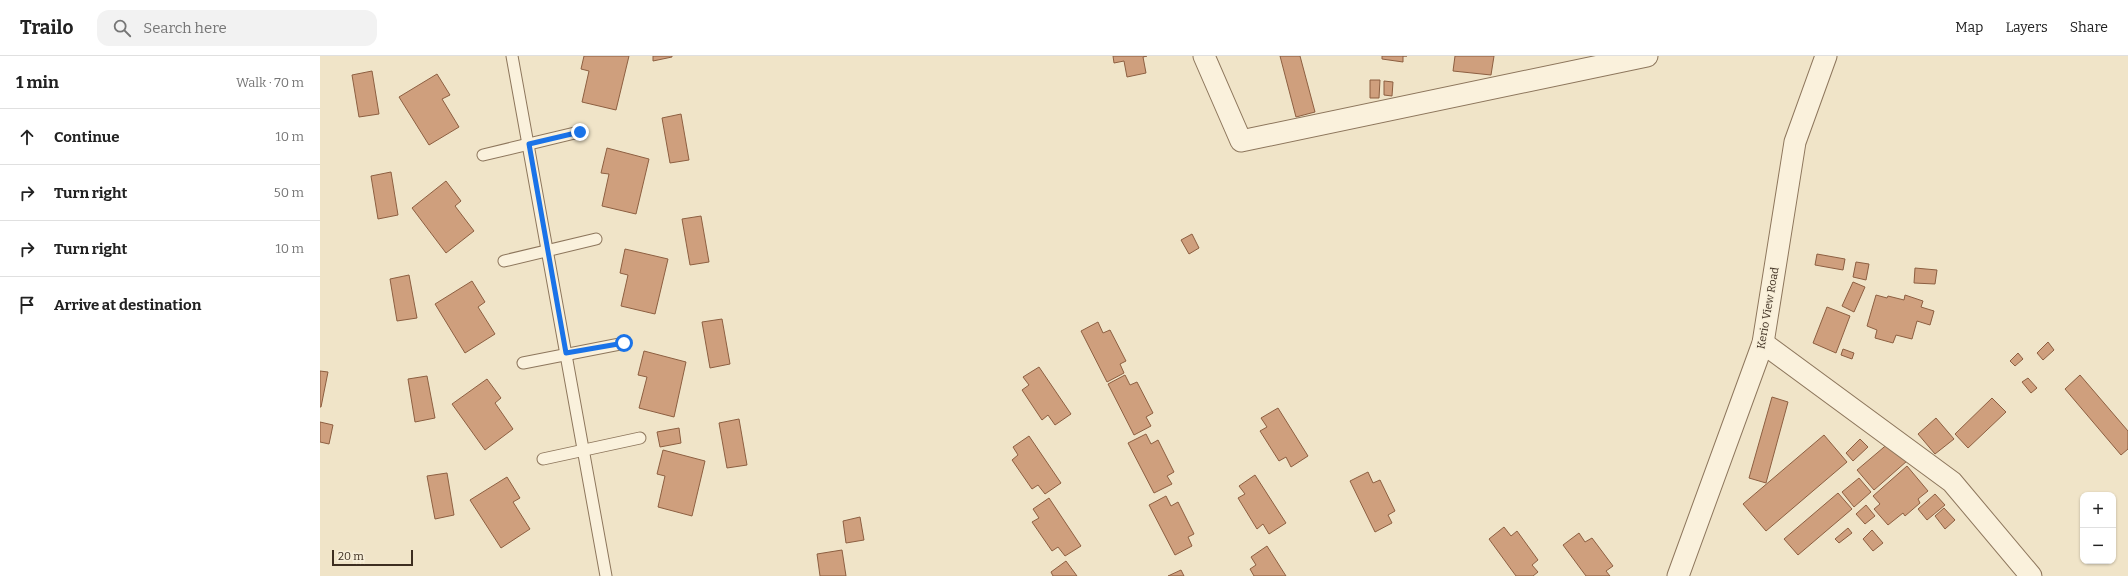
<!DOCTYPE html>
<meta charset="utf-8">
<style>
:root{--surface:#fff;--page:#f2f2f2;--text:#222;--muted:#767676;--line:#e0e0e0}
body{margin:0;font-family:Bitter,serif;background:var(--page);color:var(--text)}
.controls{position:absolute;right:12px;bottom:12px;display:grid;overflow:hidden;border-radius:8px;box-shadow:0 1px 3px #0004}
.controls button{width:36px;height:36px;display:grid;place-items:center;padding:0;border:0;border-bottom:1px solid var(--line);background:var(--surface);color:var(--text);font:20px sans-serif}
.scale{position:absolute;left:12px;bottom:10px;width:81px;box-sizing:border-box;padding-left:4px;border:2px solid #3d2e20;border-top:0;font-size:11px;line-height:14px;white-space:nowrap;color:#3d2e20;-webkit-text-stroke:3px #f7eed8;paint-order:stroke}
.stop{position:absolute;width:12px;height:12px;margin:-9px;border:3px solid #1a73e8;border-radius:50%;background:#fff}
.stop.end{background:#1a73e8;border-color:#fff;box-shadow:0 1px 4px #0008}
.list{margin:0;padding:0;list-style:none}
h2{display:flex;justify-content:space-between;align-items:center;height:52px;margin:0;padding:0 16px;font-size:17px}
h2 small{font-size:13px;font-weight:400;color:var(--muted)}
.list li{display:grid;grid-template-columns:26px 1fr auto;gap:12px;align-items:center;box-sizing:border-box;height:56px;padding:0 16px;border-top:1px solid var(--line)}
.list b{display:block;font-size:15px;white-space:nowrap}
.list em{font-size:13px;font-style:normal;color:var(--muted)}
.icon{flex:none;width:22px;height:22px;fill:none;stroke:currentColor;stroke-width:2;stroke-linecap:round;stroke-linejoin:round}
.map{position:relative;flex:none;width:1808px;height:520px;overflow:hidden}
header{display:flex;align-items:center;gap:24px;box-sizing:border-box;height:56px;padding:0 20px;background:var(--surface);border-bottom:1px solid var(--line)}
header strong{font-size:19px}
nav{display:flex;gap:22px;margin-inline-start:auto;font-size:14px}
.search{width:280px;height:36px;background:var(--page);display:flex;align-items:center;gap:10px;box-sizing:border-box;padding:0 14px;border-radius:12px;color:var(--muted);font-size:15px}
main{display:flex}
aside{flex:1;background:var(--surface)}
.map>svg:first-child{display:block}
.building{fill:#cf9f7d;stroke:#8d5f41}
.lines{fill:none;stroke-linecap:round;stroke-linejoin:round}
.lane-casing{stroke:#8d765c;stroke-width:13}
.street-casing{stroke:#8d765c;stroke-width:23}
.lane{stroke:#faf1dc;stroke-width:11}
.street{stroke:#faf1dc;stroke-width:21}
.route{stroke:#1a73e8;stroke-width:5}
.labels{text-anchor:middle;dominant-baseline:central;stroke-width:3;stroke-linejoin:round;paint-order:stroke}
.street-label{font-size:11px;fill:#3d2e20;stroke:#f7eed8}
</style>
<header>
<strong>Trailo</strong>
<div class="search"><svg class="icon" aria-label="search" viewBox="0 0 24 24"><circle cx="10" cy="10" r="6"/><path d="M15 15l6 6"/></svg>Search here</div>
<nav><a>Map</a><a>Layers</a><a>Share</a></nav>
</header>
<main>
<aside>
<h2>1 min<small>Walk · 70 m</small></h2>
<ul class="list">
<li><svg class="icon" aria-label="ahead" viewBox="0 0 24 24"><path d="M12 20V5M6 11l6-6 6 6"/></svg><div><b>Continue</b></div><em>10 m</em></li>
<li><svg class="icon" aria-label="right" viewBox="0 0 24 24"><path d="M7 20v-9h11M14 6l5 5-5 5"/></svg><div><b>Turn right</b></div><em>50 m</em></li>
<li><svg class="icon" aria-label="right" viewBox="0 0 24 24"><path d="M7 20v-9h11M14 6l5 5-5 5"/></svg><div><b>Turn right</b></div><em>10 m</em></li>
<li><svg class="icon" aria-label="arrive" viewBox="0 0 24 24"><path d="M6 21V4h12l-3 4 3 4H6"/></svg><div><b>Arrive at destination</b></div></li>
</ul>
</aside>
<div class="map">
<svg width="1808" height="520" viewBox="0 0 1808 520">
<rect width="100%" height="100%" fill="#f0e4c8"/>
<g class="building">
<path d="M264,0H309L296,54L262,46L269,15L261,13Z"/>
<path d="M333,0H352V1L333,5Z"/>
<path d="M793,0H827L823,1L826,17L807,21L804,5L794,7Z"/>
<path d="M960,0H980L995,56L976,61Z"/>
<path d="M1062,0H1087H1083V6L1062,3Z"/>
<path d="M1135,0H1174L1171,19L1133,15Z"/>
<path d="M52,15L59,58L39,61L32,19Z"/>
<path d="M117,18L130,39L122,43L139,71L109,89L79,41Z"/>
<path d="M1050,24H1060L1059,42H1050Z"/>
<path d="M1064,25L1073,26L1072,40L1064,39Z"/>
<path d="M361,58L369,104L350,107L342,62Z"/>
<path d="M287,92L329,103L316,158L282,150L289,118L281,117Z"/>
<path d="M71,116L78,159L58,163L51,120Z"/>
<path d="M126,125L141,145L135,150L154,175L126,197L92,152Z"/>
<path d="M381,160L389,206L370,209L362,163Z"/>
<path d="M872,178L879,192L869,198L861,184Z"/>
<path d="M305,193L348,203L335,258L301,250L308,219L300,217Z"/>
<path d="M1497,198L1525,203L1523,214L1495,209Z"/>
<path d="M1536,206L1549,208L1546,224L1533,221Z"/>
<path d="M1595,212L1617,214L1615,228L1594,227Z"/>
<path d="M89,219L97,262L77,265L70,223Z"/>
<path d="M152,225L165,246L158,251L175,278L145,297L115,248Z"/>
<path d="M1533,226L1545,231L1534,256L1522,250Z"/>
<path d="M1556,239L1567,242L1568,240L1584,244L1585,239L1603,245L1601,251L1614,255L1610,269L1597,265L1592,283L1576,279L1573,287L1555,282L1557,274L1547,270Z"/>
<path d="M1507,251L1530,260L1516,297L1493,287Z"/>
<path d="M402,263L410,308L390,312L382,266Z"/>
<path d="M778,266L783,277L790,274L806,305L800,308L804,317L787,326L761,275Z"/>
<path d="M1728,286L1734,294L1723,304L1717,297Z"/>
<path d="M1523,293L1534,297L1532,303L1521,299Z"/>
<path d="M324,295L366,306L354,361L319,352L327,321L318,319Z"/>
<path d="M1698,297L1703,303L1695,310L1690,305Z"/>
<path d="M719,311L751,358L735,369L728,359L722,364L702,334L709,329L703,321Z"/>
<path d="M0,315L8,316L1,351H0Z"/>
<path d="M805,319L810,329L817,326L833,357L826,361L831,370L814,379L788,328Z"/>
<path d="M1760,319L1808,375V393L1801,399L1745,333Z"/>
<path d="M107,320L115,362L95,366L88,323Z"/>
<path d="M1708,322L1717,332L1711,337L1702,326Z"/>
<path d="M167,323L181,342L175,347L193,373L165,394L132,348Z"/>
<path d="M1452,341L1468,346L1446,427L1429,422Z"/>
<path d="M1672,342L1686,356L1648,392L1635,378Z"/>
<path d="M958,352L988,400L971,411L966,401L959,405L940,375L947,371L941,362Z"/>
<path d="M1616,362L1634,383L1615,398L1598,378Z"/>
<path d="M419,363L427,409L407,412L399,367Z"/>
<path d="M0,366L13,369L9,388L0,386Z"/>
<path d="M359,372L361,387L340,391L337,376Z"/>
<path d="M826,378L831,388L838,384L854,416L847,420L852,428L834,437L808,387Z"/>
<path d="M1504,379L1527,406L1446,475L1423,448Z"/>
<path d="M709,380L741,427L725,438L718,429L712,433L692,404L698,399L693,391Z"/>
<path d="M1540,383L1548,391L1533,405L1526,397Z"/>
<path d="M1570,386L1587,405L1554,434L1537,414Z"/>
<path d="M343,394L385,405L372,460L338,451L345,420L337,418Z"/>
<path d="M1587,410L1608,435L1598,443L1600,447L1585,460L1583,457L1568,469L1554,453L1560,448L1553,440Z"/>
<path d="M1048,416L1053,427L1060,424L1075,455L1068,459L1072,467L1055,476L1030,425Z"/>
<path d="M127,417L134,459L115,463L107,420Z"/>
<path d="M935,419L966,467L949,478L943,468L937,473L918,442L925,438L919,430Z"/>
<path d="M187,421L200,442L193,446L210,473L181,492L150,444Z"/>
<path d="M1539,422L1551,436L1534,451L1522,436Z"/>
<path d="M1518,437L1532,453L1478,499L1464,483Z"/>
<path d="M1615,438L1625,449L1607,464L1598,453Z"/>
<path d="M846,440L851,450L858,446L874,478L868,481L872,490L855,499L829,449Z"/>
<path d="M729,442L761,490L745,500L738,491L732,495L712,466L719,462L713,453Z"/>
<path d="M1546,449L1555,460L1545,468L1536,458Z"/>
<path d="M1624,452L1635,464L1625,473L1615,460Z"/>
<path d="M540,461L544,484L526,487L523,465Z"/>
<path d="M1184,471L1191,480L1197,475L1218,504L1212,509L1218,516L1213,520H1196L1169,483Z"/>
<path d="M1528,472L1532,477L1519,487L1515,483Z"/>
<path d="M1552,474L1563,487L1553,495L1543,483Z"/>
<path d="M1259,477L1265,486L1272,482L1293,510L1286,515L1290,520H1266L1243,489Z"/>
<path d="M947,490L966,520H934L930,513L936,509L931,501Z"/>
<path d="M522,494L526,520H500L497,498Z"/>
<path d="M746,505L757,520H733L731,516Z"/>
<path d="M861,514L864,520H848Z"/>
</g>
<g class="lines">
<g class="lane-casing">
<g id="lane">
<path d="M192,0L286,520"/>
<path d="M163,99L259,76"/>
<path d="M184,205L276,183"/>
<path d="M203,307L305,287"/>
<path d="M223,403L320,382"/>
</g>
</g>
<g class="street-casing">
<g id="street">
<path d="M884,0L921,85L1327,0"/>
<path d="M1443,287L1632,426L1711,520"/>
<path d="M1358,520L1443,287L1475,86L1506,0"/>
</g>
</g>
<use href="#lane" class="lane"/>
<use href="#street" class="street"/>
</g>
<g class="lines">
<path class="route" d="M260,76L209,88L246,297L304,287"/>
</g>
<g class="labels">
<g class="street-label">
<text transform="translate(1448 252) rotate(-80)">Kerio View Road</text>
</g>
</g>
</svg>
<div class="controls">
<button>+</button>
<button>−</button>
</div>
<div class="scale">20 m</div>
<div class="stop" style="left:304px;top:287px"></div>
<div class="stop end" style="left:260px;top:76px"></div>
</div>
</main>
